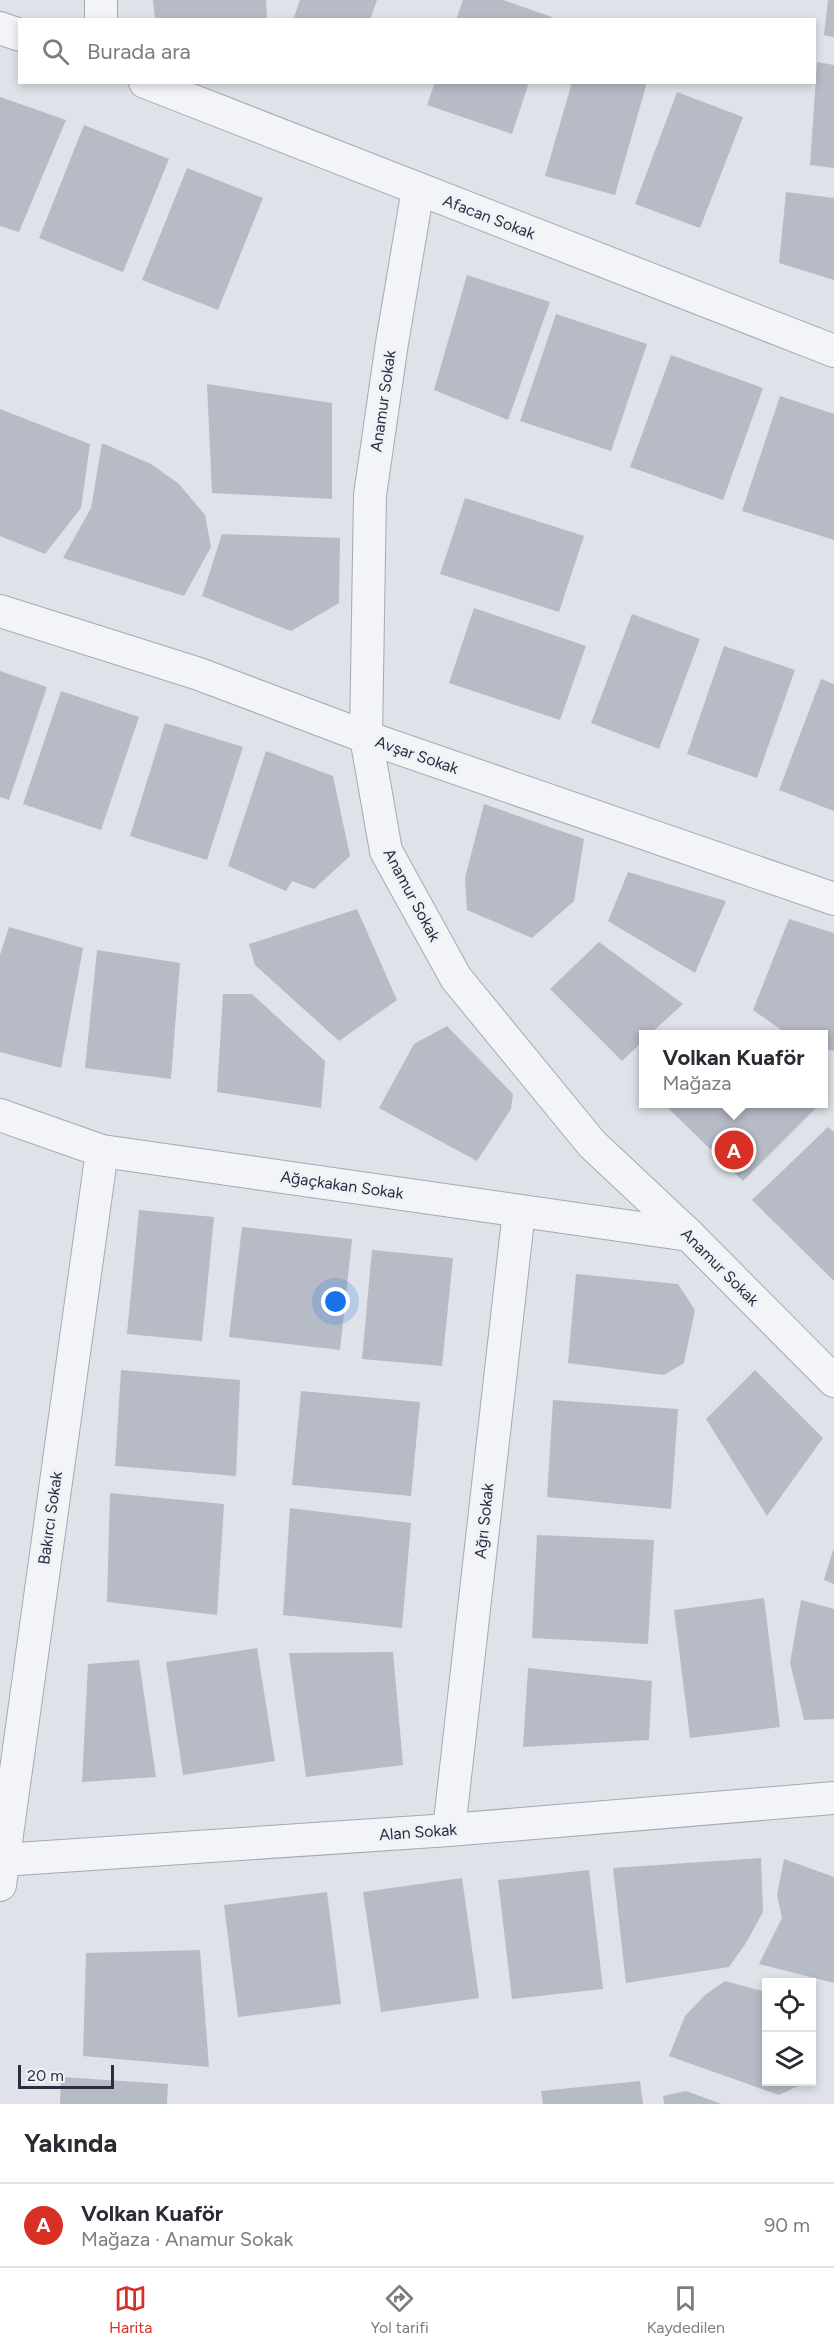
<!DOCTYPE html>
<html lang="tr">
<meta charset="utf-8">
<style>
:root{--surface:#fff;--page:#f2f2f3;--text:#2b2b33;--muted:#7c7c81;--line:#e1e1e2;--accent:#d93025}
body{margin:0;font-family:Figtree,sans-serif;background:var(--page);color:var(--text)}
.controls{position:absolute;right:18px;bottom:18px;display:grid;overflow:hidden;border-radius:0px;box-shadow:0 3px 9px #0003}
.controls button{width:54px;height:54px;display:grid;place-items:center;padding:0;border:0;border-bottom:2px solid var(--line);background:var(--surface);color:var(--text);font:30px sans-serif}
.scale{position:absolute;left:18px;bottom:15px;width:96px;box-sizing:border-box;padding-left:6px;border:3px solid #282f40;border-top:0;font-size:16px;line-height:21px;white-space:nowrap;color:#282f40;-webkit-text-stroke:4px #eff1f6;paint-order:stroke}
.you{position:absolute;left:336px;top:1302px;width:21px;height:21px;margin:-15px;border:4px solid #fff;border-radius:50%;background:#1a73e8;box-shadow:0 0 0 9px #1a73e833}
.badge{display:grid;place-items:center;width:39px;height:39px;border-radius:50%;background:var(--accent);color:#fff;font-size:20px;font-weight:700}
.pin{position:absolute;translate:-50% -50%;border:3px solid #fff;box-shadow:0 2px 6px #0006}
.popup{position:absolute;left:639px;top:1030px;width:189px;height:78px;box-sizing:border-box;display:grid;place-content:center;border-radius:0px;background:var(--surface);filter:drop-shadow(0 2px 4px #0005);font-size:20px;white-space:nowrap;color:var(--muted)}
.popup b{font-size:22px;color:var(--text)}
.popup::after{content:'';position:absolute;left:50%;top:100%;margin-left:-12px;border:12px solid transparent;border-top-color:var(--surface)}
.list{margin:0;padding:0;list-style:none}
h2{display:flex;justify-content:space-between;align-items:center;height:78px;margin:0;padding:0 24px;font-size:26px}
h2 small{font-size:20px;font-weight:400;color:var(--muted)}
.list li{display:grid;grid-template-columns:39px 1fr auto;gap:18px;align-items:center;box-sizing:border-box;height:84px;padding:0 24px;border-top:2px solid var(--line)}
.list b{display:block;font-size:22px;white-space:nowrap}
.list p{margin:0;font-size:20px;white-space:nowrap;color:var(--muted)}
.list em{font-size:20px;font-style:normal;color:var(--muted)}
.icon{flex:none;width:33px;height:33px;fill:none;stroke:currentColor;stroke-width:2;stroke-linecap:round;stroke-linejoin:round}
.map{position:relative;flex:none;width:834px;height:2104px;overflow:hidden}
.search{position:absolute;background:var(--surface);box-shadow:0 3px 9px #0003;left:18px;right:18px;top:18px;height:66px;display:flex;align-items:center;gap:15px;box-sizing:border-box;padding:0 21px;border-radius:0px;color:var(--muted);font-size:22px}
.sheet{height:162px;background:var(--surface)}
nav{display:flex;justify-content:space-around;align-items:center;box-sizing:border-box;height:84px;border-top:2px solid var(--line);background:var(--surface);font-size:16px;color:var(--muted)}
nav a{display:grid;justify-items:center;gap:3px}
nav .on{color:var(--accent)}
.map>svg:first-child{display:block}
.building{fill:#b7bbc6}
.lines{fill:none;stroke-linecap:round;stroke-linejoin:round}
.minor-casing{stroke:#a4a9b3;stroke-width:34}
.minor{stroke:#f2f4f7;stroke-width:32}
.labels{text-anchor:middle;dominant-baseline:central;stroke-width:5;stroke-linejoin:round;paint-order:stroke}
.street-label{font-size:16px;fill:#282f40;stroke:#eff1f6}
</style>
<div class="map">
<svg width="834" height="2104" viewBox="0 0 834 2104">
<rect width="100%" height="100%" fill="#dfe2e9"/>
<g class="building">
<path d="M153,0H266L267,20H155Z"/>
<path d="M300,0H377L370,20H293Z"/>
<path d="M463,0H503L552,17L551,20H456Z"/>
<path d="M828,0H834V37L824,35Z"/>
<path d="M817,62L834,65V168L810,165Z"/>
<path d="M435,82H529L512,134L427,105Z"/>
<path d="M572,82H647L615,195L545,176Z"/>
<path d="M677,92L743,117L700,228L635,204Z"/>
<path d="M0,97L66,120L19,232L0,226Z"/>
<path d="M84,125L169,159L123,272L39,238Z"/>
<path d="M187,168L263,198L218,310L142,280Z"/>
<path d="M786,192L834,198V280L779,263Z"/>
<path d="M467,275L550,302L508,420L434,390Z"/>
<path d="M556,314L647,344L611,451L520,421Z"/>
<path d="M671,355L763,388L723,500L630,467Z"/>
<path d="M207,384L332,403V499L212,493Z"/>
<path d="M780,396L834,414V540L742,511Z"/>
<path d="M0,409L90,444L81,508L45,554L0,536Z"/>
<path d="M102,443L151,464L179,484L205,515L211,547L184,596L63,558L91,508Z"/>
<path d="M465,498L584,536L559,612L440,574Z"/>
<path d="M222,534L340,538L339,603L291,631L202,596Z"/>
<path d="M474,608L586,646L560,720L449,683Z"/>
<path d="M632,614L700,639L659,749L591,723Z"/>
<path d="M724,646L795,670L757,778L687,754Z"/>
<path d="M0,671L47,687L9,800L0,797Z"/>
<path d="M821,679L834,684V811L779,790Z"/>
<path d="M61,691L139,717L101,830L23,804Z"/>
<path d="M165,723L243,747L207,860L130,836Z"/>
<path d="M266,751L333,776L350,856L314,889L292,881L286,891L228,866Z"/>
<path d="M484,804L584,839L574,901L532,938L467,910L465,878Z"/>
<path d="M628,872L726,901L695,973L608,921Z"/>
<path d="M357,909L397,1000L339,1041L255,965L249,944Z"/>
<path d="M789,919L834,933V1051L824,1049V1034H787L753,1010Z"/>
<path d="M9,927L83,948L61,1068L0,1052V955Z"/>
<path d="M599,942L683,1004L650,1034H644V1040L622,1061L550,989Z"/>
<path d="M97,950L180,963L171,1079L85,1068Z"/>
<path d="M223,994H252L325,1061L321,1108L217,1092Z"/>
<path d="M447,1026L513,1094L511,1109L477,1161L379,1108L414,1044Z"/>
<path d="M671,1104H820L743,1181L667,1107Z"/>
<path d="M828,1127L834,1132V1281L752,1200Z"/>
<path d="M139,1210L214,1217L202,1341L127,1334Z"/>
<path d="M242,1227L352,1239L340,1350L229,1337Z"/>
<path d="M372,1250L453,1258L442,1366L362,1359Z"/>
<path d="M576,1274L678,1284L695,1310L684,1363L664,1375L568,1363Z"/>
<path d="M121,1370L240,1380L236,1476L115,1466Z"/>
<path d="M755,1370L823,1438L767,1516L706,1419Z"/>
<path d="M301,1391L420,1402L411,1496L292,1485Z"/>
<path d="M553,1400L678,1409L671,1509L547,1497Z"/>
<path d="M110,1493L224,1504L217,1615L107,1602Z"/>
<path d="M290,1508L411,1523L402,1628L283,1615Z"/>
<path d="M537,1535L654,1540L648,1644L532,1638Z"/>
<path d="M833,1550L834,1551V1584L824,1580Z"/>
<path d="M764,1598L780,1727L690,1738L674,1610Z"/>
<path d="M801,1600L834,1609V1719L804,1720L790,1663Z"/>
<path d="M257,1648L275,1761L183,1775L166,1662Z"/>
<path d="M393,1652L403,1765L306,1777L289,1653Z"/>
<path d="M139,1660L156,1777L82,1782L88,1664Z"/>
<path d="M528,1668L652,1681L649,1740L523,1747Z"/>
<path d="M761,1858L763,1912L746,1943L729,1967L626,1983L613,1868Z"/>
<path d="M784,1859L834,1877V1983L759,1964L782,1918L777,1895Z"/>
<path d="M589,1870L603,1989L512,1999L498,1880Z"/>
<path d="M462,1878L479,1998L381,2012L363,1892Z"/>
<path d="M327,1892L341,2004L238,2017L224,1905Z"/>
<path d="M200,1950L209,2067L83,2056L86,1953Z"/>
<path d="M725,1981L766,1992V2082H799L798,2086L779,2095L669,2056L685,2016L705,1995Z"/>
<path d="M61,2077L168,2084L167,2104H60Z"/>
<path d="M640,2081L643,2104H543L541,2091Z"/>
<path d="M686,2091L722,2104H664L663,2096Z"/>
</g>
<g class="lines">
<g class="minor-casing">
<g id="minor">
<path d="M101,0V20"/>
<path d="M0,28L20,35"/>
<path d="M145,82L834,351"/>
<path d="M418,189L392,343L370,495L366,737L386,851L456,978L592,1144L689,1235L834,1381"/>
<path d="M0,611L199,674L366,737L834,899"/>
<path d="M0,1115L102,1151L689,1235"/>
<path d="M449,1830L519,1211"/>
<path d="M2,1860L449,1830L834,1798"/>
<path d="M0,1885L102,1151"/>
</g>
</g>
<use href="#minor" class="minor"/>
</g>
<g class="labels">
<g class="street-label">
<text transform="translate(489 217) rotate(21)">Afacan Sokak</text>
<text transform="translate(383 401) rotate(-82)">Anamur Sokak</text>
<text transform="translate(417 755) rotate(19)">Avşar Sokak</text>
<text transform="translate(412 895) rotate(62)">Anamur Sokak</text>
<text transform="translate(342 1185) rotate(8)">Ağaçkakan Sokak</text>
<text transform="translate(720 1267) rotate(45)">Anamur Sokak</text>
<text transform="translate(50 1518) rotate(-82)">Bakırcı Sokak</text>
<text transform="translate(484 1521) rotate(-84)">Ağrı Sokak</text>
<text transform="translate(418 1832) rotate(-4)">Alan Sokak</text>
</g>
</g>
</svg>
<div class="controls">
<button><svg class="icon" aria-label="locate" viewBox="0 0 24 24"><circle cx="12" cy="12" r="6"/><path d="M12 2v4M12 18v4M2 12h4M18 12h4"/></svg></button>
<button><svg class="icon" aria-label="layers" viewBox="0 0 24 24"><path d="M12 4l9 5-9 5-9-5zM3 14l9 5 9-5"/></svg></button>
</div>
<div class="scale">20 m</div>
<div class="you"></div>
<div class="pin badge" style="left:734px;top:1150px">A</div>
<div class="popup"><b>Volkan Kuaför</b>Mağaza</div>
<div class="search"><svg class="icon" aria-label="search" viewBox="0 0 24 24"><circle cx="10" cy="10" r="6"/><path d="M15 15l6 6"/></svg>Burada ara</div>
</div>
<section class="sheet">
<h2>Yakında<small></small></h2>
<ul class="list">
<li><span class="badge">A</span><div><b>Volkan Kuaför</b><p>Mağaza · Anamur Sokak</p></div><em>90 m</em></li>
</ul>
</section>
<nav>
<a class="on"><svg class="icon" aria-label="map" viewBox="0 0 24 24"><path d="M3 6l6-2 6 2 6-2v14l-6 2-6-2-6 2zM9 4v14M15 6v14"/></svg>Harita</a>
<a><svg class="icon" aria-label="directions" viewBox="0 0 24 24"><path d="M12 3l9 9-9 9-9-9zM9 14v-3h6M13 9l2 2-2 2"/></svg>Yol tarifi</a>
<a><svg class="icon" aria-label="saved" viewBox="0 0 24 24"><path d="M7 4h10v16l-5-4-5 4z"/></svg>Kaydedilen</a>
</nav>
